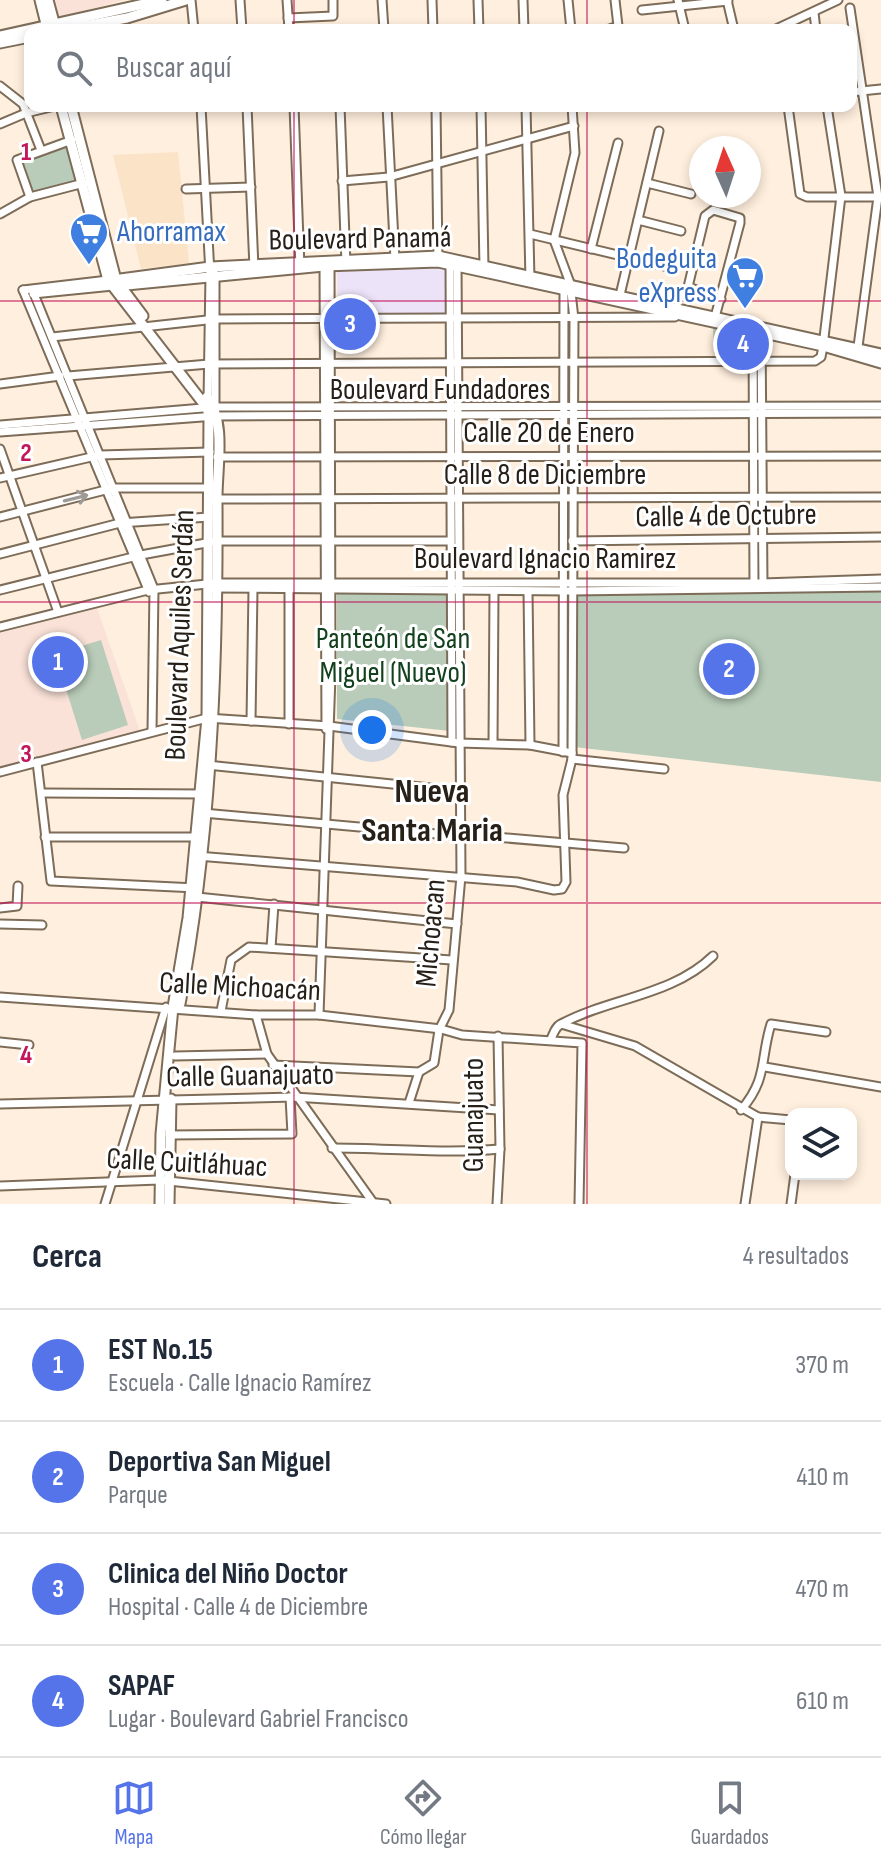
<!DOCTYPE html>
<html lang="es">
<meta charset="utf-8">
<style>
:root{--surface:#fff;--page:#f2f2f3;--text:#1f2937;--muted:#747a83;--line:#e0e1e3;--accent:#5574e9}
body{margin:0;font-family:"Sofia Sans Condensed",sans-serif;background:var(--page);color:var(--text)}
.controls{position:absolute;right:24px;bottom:24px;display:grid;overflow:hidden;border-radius:16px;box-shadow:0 4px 12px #0003}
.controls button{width:72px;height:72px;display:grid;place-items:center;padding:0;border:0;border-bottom:2px solid var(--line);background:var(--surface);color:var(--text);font:40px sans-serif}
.compass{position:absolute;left:689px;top:136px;width:72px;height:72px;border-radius:50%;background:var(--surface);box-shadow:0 4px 12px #0003;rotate:357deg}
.you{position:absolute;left:372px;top:730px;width:28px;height:28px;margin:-20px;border:6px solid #fff;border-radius:50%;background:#1a73e8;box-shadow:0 0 0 12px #1a73e833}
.badge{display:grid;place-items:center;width:52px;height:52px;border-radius:50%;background:var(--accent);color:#fff;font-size:26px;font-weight:700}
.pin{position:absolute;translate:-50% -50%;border:4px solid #fff;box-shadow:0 2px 8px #0006}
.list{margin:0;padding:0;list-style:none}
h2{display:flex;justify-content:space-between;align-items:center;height:104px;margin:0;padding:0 32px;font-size:34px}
h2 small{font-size:26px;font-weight:400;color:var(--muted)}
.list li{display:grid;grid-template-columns:52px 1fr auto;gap:24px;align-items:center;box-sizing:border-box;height:112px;padding:0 32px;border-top:2px solid var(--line)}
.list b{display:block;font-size:30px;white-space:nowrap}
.list p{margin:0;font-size:26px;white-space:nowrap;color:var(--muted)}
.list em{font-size:26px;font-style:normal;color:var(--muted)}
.icon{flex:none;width:44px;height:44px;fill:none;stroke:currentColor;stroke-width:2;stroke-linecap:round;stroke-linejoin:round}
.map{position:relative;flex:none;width:881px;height:1204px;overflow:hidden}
.search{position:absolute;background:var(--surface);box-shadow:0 4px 12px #0003;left:24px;right:24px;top:24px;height:88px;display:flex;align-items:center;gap:20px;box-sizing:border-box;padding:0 28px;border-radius:16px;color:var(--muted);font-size:30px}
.sheet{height:552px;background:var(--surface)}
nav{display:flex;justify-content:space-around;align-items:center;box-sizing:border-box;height:112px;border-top:2px solid var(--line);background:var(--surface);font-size:22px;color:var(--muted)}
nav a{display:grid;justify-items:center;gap:4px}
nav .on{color:var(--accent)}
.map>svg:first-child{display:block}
.built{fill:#fbe3c7}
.education{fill:#fae2d8}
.medical{fill:#ede3f8}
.green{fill:#b8ccb9}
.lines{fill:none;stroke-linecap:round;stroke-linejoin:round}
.minor-casing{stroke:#7d6c58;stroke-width:11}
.tertiary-casing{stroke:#7d6c58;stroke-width:13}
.minor{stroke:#fff;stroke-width:7}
.tertiary{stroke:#fff;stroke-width:9}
.oneway{stroke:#9e9b97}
.grid{fill:none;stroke:#c2185b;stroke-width:2;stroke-opacity:0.55}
.labels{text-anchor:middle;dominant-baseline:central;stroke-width:6;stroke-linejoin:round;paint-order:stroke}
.shop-label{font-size:30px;fill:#366cbe;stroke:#fff;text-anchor:start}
.street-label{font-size:30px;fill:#272018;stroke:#fff}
.park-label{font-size:30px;fill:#14411d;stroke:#fff}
.quarter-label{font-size:34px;font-weight:bold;fill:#272018;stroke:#fff}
.grid-label{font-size:26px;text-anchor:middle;font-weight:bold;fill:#c2185b;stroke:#fff;stroke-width:6;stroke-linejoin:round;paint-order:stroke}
</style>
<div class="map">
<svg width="881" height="1204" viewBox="0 0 881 1204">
<rect width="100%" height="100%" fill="#ffefde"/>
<path class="built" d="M178,152L189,263L141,269L113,155Z"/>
<g class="education">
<path d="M52,0H125L57,18Z"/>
<path d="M97,608L140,731L0,768V633Z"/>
</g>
<path class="medical" d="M449,266V314H338L337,267Z"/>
<g class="green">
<path d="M68,143L78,179L33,193L20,161Z"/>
<path d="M713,326L749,334L750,355L714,354Z"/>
<path d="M881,590V782L574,747L573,592Z"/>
<path d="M449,592L450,731L337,719V593Z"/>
<path d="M101,640L128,725L82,740L55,654Z"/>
</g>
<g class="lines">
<g class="minor-casing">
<g id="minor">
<path d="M191,0L194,30"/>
<path d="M240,0L242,30"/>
<path d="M287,0L289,30"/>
<path d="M382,0L384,30"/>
<path d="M432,0L433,30"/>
<path d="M478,0L479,30"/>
<path d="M523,0L524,30"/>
<path d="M568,0L571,30"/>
<path d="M678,0L685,30"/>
<path d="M727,0L734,30"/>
<path d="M850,8L878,197L857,354"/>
<path d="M642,10L728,1"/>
<path d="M814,13L816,30"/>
<path d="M288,18L333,16V0"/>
<path d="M607,30L618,26L615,0"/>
<path d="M774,30L838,0"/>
<path d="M0,86L23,104L41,150"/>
<path d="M851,92L881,89"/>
<path d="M201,106L210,274L208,401"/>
<path d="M247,106L254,268"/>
<path d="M294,106L300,268"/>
<path d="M340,106L346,264"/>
<path d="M387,106L395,260"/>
<path d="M436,106L438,260"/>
<path d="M481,106L484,268"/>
<path d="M526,106L530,280"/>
<path d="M788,106L800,194L807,197H880"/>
<path d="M0,124L26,113L55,106"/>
<path d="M342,181L389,177L574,126"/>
<path d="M647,183L691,194"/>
<path d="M186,189L251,187"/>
<path d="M30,197L17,160L72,140"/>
<path d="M0,214L30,197L84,183"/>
<path d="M638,220L681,231"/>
<path d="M530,234L672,268"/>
<path d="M591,249L618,143"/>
<path d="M450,261L452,742"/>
<path d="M324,262L326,729"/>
<path d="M23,290L149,592"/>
<path d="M23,290L108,280"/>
<path d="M33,294L113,286"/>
<path d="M34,294L154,589L152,731"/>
<path d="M620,295L659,131"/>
<path d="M714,321L740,223V218L713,210L705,216L688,287L721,299"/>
<path d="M753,328L754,587"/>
<path d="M761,328L763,587"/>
<path d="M52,337L216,319L675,317"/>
<path d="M68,376L209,364L815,361L821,357L823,346L841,196L827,106"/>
<path d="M0,384L60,376"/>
<path d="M215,407V274"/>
<path d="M0,425L215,407L881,406"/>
<path d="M0,432L216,416L881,413"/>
<path d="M0,449L58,612"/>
<path d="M217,457L881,456"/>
<path d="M0,478L100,455L210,452"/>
<path d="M215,499L881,497"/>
<path d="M0,517L113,488H210"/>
<path d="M572,541L881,537"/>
<path d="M0,554L120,523L209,517"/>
<path d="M213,588L572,591L881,587"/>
<path d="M0,590L141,555L217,541H450"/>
<path d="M289,590V724"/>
<path d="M528,591L530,745"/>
<path d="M0,627L148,590L217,583H762L881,579"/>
<path d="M251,721L253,589"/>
<path d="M493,743L494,591"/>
<path d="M563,752L564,288"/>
<path d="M572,759L664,769"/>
<path d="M37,762L51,881L196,888"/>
<path d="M207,765L460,791"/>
<path d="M0,772L207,718L329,726L459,743L530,745L572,753"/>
<path d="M43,793L205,794"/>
<path d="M203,813L459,836"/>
<path d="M45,837H198"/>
<path d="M495,837L624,848"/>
<path d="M197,856L517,882L554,890L562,889L566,882L563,795L572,759L574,319L570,283L554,240L575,153L572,106"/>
<path d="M197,897L457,924"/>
<path d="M0,908L17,906L18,886"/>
<path d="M0,924L42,925"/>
<path d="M271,948L274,904"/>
<path d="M0,997L256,1015H319L441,1029L462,1035L582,1043L579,1204"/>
<path d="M221,1011L231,960L249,947L452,960"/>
<path d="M256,1015L267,1054L372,1201"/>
<path d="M319,1015L331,675L330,262"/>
<path d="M561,1024L635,1046L758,1117L791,1120"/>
<path d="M551,1039C554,1033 555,1027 561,1024C609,998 672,996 713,956"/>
<path d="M0,1042L29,1045"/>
<path d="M175,1056L267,1054"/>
<path d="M273,1065L419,1072L434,1063L439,1030L449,1010L461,876L457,263"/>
<path d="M765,1067L881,1087"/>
<path d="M409,1103L419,1072"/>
<path d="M0,1104L294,1097L499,1110"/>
<path d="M741,1110C768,1079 760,1059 771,1024L826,1032"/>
<path d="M169,1135L292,1134L290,1097"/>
<path d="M332,1148C388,1148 444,1154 500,1149"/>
<path d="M0,1186L159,1180L386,1204"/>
<path d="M105,1204L166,1007"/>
<path d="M497,1204L500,1149L498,1036"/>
<path d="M745,1204L758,1117"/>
<path d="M791,1204L795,1174"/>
</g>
</g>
<g class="tertiary-casing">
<g id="tertiary">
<path d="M40,0L47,28"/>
<path d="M48,0L56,30"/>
<path d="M63,30L127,18L186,0"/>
<path d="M0,36L162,0"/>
<path d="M0,43L30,37"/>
<path d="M61,106L108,280L207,408L209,416L207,718L188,918L173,1007L161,1134L160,1204"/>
<path d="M71,106L116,280L143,316"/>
<path d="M113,280L210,267L438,256L881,354"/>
<path d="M116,286L324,266L438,262L823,346L881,363"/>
<path d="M180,1004C211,840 218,671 217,503C216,472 227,422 207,397"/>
<path d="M169,1204L171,1099"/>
</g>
</g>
<use href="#minor" class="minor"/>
<use href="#tertiary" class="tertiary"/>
</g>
<defs><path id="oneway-shaft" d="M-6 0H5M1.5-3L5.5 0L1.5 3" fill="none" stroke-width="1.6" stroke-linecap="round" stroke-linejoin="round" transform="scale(2)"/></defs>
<use class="oneway" href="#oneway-shaft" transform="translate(76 498) rotate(-14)"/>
<path class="grid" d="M294,0V30M587,0V30M294,106V1204M587,106V1204M0,301H881M0,602H881M0,903H881"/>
<defs>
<g id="supermarket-pin" transform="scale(2)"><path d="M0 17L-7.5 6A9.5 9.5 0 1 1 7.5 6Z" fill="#3f7fe0" stroke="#fff"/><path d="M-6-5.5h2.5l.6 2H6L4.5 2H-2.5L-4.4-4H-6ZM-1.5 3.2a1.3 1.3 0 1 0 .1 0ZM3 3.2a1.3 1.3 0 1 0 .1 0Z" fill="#fff"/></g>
</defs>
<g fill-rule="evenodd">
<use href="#supermarket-pin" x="89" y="232"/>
<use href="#supermarket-pin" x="745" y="276"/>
</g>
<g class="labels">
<g class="shop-label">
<text x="117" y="232">Ahorramax</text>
<text x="717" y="259" text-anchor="end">Bodeguita<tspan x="717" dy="34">eXpress</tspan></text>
</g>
<g class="street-label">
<text transform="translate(360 239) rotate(-1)">Boulevard Panamá</text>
<text x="440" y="390">Boulevard Fundadores</text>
<text x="549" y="433">Calle 20 de Enero</text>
<text x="545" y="475">Calle 8 de Diciembre</text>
<text transform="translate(726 516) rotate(-1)">Calle 4 de Octubre</text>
<text x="545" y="559">Boulevard Ignacio Ramirez</text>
<text transform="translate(180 635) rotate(-88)">Boulevard Aquiles Serdán</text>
<text transform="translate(431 933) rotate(-85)">Michoacan</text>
<text transform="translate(240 987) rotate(3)">Calle Michoacán</text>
<text transform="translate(250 1076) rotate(-1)">Calle Guanajuato</text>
<text transform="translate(474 1115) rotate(-90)">Guanajuato</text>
<text transform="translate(187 1163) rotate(3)">Calle Cuitláhuac</text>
</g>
<g class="park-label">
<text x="393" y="639">Panteón de San<tspan x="393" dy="34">Miguel (Nuevo)</tspan></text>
</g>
<g class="quarter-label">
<text x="432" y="791">Nueva<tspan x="432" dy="39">Santa Maria</tspan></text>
</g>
</g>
<g class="grid-label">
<text x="26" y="160">1</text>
<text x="26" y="461">2</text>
<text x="26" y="762">3</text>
<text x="26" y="1063">4</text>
</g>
</svg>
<div class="controls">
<button><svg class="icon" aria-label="layers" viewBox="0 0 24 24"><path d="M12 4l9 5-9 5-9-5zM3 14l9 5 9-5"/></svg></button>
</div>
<svg class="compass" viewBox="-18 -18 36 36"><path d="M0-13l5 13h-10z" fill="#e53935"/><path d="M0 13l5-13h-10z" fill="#747a83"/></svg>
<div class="you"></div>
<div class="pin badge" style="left:58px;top:662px">1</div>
<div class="pin badge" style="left:729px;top:669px">2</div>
<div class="pin badge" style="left:350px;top:324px">3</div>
<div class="pin badge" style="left:743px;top:344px">4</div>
<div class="search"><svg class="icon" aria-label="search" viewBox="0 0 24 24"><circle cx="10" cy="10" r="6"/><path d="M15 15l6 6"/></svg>Buscar aquí</div>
</div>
<section class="sheet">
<h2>Cerca<small>4 resultados</small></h2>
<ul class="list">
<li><span class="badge">1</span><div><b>EST No.15</b><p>Escuela · Calle Ignacio Ramírez</p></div><em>370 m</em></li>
<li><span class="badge">2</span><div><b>Deportiva San Miguel</b><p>Parque</p></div><em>410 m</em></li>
<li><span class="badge">3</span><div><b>Clinica del Niño Doctor</b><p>Hospital · Calle 4 de Diciembre</p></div><em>470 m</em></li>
<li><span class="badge">4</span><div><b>SAPAF</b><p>Lugar · Boulevard Gabriel Francisco</p></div><em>610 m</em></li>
</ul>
</section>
<nav>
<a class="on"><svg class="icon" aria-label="map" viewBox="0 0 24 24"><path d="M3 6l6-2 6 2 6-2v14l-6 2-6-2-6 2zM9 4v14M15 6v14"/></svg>Mapa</a>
<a><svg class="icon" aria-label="directions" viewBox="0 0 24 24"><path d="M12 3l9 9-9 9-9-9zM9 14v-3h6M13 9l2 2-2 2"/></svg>Cómo llegar</a>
<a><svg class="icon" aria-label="saved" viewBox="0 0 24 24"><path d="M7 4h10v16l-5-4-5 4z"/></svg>Guardados</a>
</nav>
